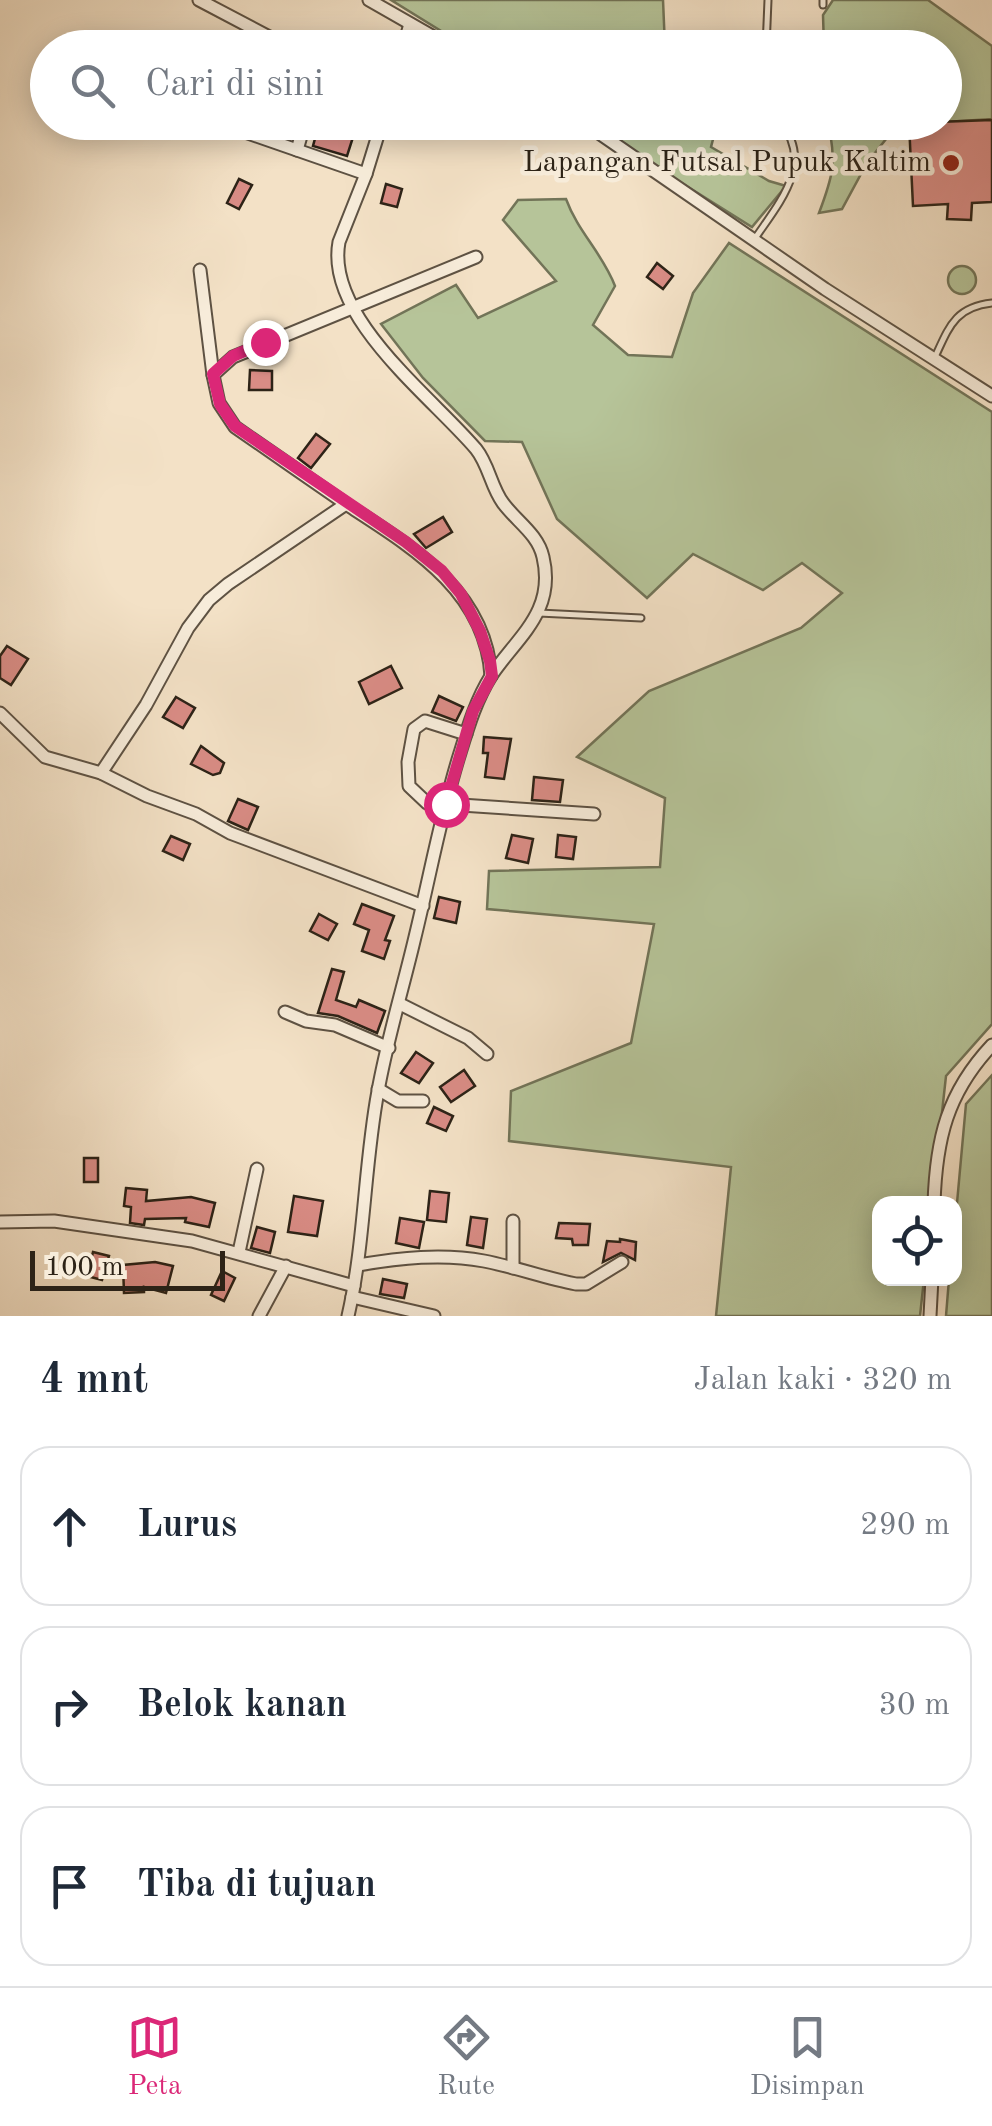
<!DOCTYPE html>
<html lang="id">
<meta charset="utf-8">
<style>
:root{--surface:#fff;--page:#f2f2f3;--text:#1f2937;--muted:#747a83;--line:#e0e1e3;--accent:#db2777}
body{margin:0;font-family:"Old Standard TT",serif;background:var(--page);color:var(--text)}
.controls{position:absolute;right:30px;bottom:30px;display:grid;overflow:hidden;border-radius:20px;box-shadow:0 5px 25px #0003}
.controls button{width:90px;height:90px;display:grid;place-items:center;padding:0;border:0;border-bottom:2px solid var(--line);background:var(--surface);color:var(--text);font:50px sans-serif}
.scale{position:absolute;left:30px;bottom:25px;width:195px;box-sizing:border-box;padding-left:10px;border:5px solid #2d2317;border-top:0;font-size:28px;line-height:35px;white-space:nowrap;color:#2d2317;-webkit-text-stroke:8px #f7ecda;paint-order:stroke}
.stop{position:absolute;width:30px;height:30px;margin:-22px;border:8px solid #db2777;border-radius:50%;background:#fff}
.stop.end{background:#db2777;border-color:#fff;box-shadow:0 2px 10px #0008}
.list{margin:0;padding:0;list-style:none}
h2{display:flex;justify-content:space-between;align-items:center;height:130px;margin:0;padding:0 40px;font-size:42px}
h2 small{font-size:32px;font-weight:400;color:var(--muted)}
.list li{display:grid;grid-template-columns:65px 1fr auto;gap:30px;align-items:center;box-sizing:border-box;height:160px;margin:0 20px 20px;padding:0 20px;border:2px solid var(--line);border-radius:30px}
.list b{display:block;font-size:38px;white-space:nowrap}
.list em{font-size:32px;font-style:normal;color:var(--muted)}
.icon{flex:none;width:55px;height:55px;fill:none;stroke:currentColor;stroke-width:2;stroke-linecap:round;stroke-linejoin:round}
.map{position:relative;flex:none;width:992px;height:1316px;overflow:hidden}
.search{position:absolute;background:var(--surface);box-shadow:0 5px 25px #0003;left:30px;right:30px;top:30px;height:110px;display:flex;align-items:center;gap:25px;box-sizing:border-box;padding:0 35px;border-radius:55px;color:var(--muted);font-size:38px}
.sheet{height:670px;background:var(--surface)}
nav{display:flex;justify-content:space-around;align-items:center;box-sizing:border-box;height:140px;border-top:2px solid var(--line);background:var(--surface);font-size:28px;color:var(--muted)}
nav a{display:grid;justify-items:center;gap:5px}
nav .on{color:var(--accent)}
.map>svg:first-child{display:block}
.green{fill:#b6c499;stroke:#727458;stroke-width:2.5}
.building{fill:#d98c85;stroke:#2d2317;stroke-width:2.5}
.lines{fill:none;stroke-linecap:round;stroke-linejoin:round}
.lane-casing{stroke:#5e5243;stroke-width:9}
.street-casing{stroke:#5e5243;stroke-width:15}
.lane{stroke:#f7ecda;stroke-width:5}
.street{stroke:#f7ecda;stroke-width:11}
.route{stroke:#db2777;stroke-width:12}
.poi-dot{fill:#8f2418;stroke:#f7ecda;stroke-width:4}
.labels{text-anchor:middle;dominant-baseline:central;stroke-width:9;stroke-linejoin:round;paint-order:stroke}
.poi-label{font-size:30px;fill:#2d2317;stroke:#f7ecda;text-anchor:end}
</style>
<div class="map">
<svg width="992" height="1316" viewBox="0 0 992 1316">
<rect width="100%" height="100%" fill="#f3e1c6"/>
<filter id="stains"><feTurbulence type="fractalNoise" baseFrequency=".002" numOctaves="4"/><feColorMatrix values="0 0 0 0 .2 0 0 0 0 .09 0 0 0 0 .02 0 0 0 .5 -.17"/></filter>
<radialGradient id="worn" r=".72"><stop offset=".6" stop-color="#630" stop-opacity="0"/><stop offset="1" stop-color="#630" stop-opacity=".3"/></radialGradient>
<g class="green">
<path d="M391,0H663L665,47H467Z"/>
<path d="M833,0H928L992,46V119L945,122L944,48L824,47L823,15Z"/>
<path d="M586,123H707L716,128L711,147L769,181L786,186L752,227Z"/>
<path d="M828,123H930L898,124L867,163L842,209L819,213C833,176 837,162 828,123Z"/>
<path d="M566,199C578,232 603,254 615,286L593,325L628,355L672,357L693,293L729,243L992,412V1024L946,1076L932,1203L880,1204V1278L924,1279L920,1316H716L731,1167L509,1141L511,1091L631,1043L654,924L487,909L489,871L660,867L665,798L577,757L649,691L801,628L842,593L802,563L763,590L693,554L647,598L557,519L522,442L485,441L423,378L381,324L456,285L478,318L556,281L503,220L518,200Z"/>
<circle cx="962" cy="280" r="14"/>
<path d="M992,1075V1316H946L949,1279L954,1278L955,1225L966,1104Z"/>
</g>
<g class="building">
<path d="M992,120V202L972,203L971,220L947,219L948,204L913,206L909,123Z"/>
<path d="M319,124L354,134L347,156L313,146Z"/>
<path d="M239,179L252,185L239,209L227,203Z"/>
<path d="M386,184L402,189L397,207L381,203Z"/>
<path d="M657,263L673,276L663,289L647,277Z"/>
<path d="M250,370L272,371V390H249Z"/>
<path d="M316,434L330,444L311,468L298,458Z"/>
<path d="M443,517L452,532L426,548L414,534Z"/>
<path d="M7,646L28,659L11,685L0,678V656Z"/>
<path d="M391,666L402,688L369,704L359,682Z"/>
<path d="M439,696L463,707L456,721L432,712Z"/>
<path d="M176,697L195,708L183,728L163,717Z"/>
<path d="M484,737L511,739L504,779L485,777L488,753H483Z"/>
<path d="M201,746L224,763L220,773L213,775L191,764Z"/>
<path d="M534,777L563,780L560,802L532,800Z"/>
<path d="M238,799L258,807L248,830L228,821Z"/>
<path d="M512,835L533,839L528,863L506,858Z"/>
<path d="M558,835L576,837L573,859L556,857Z"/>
<path d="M171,836L190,844L183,860L163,851Z"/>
<path d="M439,897L460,902L456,923L434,918Z"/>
<path d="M362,904L394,916L385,940L390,941L384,959L362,951L369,930L354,924Z"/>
<path d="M319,914L337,924L328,940L310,931Z"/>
<path d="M332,969L344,972L336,1000L356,1007L359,1000L385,1011L377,1033L338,1016L318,1013Z"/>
<path d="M416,1052L433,1063L419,1083L401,1073Z"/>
<path d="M464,1070L475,1086L451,1102L440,1087Z"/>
<path d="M434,1107L453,1116L446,1131L427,1123Z"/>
<rect x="84" y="1158" width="14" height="24"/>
<path d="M126,1188L147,1190L146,1201L191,1197L215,1203L209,1227L185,1222L186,1218L145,1219L144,1225L130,1223L131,1207L124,1206Z"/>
<path d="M430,1191L449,1193L446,1222L427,1220Z"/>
<path d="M294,1196L323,1201L317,1236L288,1232Z"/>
<path d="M471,1217L487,1219L483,1248L467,1245Z"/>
<path d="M400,1218L424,1222L419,1248L396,1243Z"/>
<path d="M559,1223L590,1224L588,1245H573L572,1239L556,1238Z"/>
<path d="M257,1227L275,1232L270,1253L251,1248Z"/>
<path d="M620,1239L636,1242L635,1260L621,1253L603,1262L607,1241L620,1242Z"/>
<path d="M93,1252L109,1256L102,1280L87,1276Z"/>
<path d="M155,1262L173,1266L166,1293L144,1287V1292L124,1293L123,1265Z"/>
<path d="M222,1271L235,1278L224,1301L211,1295Z"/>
<path d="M383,1279L407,1284L404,1298L380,1294Z"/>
</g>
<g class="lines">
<g class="lane-casing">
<g id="lane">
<path d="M823,5V0"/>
<path d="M766,48L768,0"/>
<path d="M756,237C779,203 815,162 780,122"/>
<path d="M935,357C949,327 955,307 992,303"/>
<path d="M539,613L641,618"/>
</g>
</g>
<g class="street-casing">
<g id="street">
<path d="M199,0L290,48"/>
<path d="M369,0L453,48"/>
<path d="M403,48L410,24"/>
<path d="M216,122L366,174"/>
<path d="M583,122L825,289L992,396"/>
<path d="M297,150L305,122"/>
<path d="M476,257L233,357L213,375L219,403L235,427C273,453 311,480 349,506C412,547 486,591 491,676"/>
<path d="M200,270L213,375"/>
<path d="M0,713L45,757L101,773L147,796L196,814L230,833L423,906"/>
<path d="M101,773L146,705L188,628L209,600L228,584L346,504"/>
<path d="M446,804L594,814"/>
<path d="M444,811L427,803L409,786L408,762L414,729L425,721L466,734"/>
<path d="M400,1004L468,1038L487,1054"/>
<path d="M285,1012L306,1021L335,1025L389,1048"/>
<path d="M378,1089L398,1101H423"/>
<path d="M934,1204C936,1139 947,1093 992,1045"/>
<path d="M513,1221V1268"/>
<path d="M0,1222L54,1221L192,1241L354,1286"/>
<path d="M239,1252L257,1169"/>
<path d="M358,1265C400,1258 442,1253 484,1261C515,1267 545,1278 576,1284H586L622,1262"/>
<path d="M352,1297L434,1316"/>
<path d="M259,1316L286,1266"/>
<path d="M348,1316C365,1242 364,1166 378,1091C387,1040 403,988 415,937C430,876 441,813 460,753C468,727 476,700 491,676C517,637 556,612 543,557C538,534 516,521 503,503C491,487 489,465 476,449C432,397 325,317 339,242L366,174L382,122"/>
<path d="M930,1316L932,1278"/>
</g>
</g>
<use href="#lane" class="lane"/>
<use href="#street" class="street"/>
</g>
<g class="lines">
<path class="route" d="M265,342L233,356L213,374L220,404L235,426L406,542L442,571L461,594L480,631L490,661L492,676L473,711L446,804"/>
</g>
<circle class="poi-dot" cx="951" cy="163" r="10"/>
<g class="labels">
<g class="poi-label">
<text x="931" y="163">Lapangan Futsal Pupuk Kaltim</text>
</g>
</g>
<rect width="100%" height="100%" filter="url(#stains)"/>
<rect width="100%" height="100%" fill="url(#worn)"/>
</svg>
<div class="controls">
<button><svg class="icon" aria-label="locate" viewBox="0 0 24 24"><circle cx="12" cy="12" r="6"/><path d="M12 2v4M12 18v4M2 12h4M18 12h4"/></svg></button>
</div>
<div class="scale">100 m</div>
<div class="stop" style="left:446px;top:804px"></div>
<div class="stop end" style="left:265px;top:342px"></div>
<div class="search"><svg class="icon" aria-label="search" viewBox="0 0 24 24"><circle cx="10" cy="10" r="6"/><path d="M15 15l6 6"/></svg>Cari di sini</div>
</div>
<section class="sheet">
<h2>4 mnt<small>Jalan kaki · 320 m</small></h2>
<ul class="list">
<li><svg class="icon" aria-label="ahead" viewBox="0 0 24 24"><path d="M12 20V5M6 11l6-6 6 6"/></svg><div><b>Lurus</b></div><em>290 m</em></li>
<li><svg class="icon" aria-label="right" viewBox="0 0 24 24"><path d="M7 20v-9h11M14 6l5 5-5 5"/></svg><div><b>Belok kanan</b></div><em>30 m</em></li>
<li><svg class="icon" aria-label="arrive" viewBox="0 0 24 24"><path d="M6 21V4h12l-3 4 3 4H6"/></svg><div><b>Tiba di tujuan</b></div></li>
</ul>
</section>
<nav>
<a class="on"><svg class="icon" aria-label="map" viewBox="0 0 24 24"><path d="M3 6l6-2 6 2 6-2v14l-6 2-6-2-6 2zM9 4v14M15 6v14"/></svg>Peta</a>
<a><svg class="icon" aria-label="directions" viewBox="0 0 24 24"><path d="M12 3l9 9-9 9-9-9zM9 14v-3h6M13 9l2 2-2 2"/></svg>Rute</a>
<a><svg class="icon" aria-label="saved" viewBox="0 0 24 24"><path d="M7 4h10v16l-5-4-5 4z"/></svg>Disimpan</a>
</nav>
